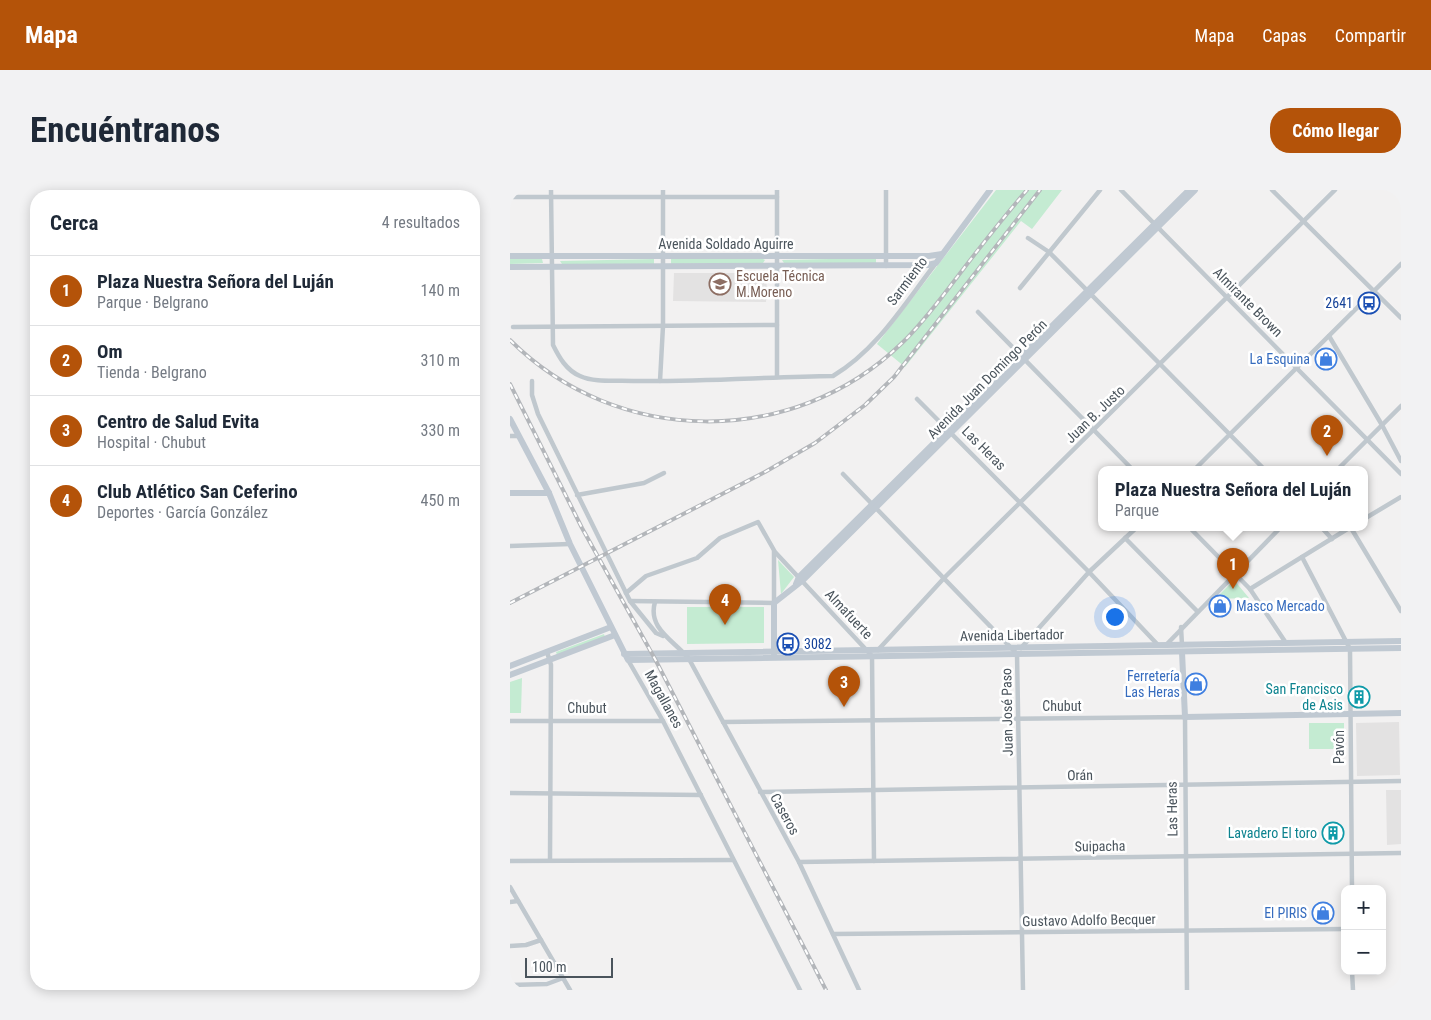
<!DOCTYPE html>
<html lang="es">
<meta charset="utf-8">
<style>
:root{--surface:#fff;--page:#f2f2f3;--text:#1f2937;--muted:#747a83;--line:#e0e1e3;--accent:#b45309}
body{margin:0;font-family:"Roboto Condensed",sans-serif;background:var(--page);color:var(--text)}
.controls{position:absolute;right:15px;bottom:15px;display:grid;overflow:hidden;border-radius:10px;box-shadow:0 2px 12px #0003}
.controls button{width:45px;height:45px;display:grid;place-items:center;padding:0;border:0;border-bottom:1px solid var(--line);background:var(--surface);color:var(--text);font:25px sans-serif}
.scale{position:absolute;left:15px;bottom:12px;width:88px;box-sizing:border-box;padding-left:5px;border:2px solid #4a545c;border-top:0;font-size:14px;line-height:18px;white-space:nowrap;color:#4a545c;-webkit-text-stroke:4px #fff;paint-order:stroke}
.you{position:absolute;left:604px;top:426px;width:18px;height:18px;margin:-12px;border:4px solid #fff;border-radius:50%;background:#1a73e8;box-shadow:0 0 0 8px #1a73e833}
.badge{display:grid;place-items:center;width:32px;height:32px;border-radius:50%;background:var(--accent);color:#fff;font-size:16px;font-weight:700}
.pin{position:absolute;translate:-50% -41px;filter:drop-shadow(0 1px 2px #0008)}
.pin::after{content:'';position:absolute;top:26px;width:18px;height:15px;background:inherit;clip-path:polygon(0 0,100% 0,50% 100%)}
.popup{position:absolute;left:588px;top:276px;width:270px;height:65px;box-sizing:border-box;display:grid;place-content:center;border-radius:10px;background:var(--surface);filter:drop-shadow(0 1px 4px #0005);font-size:16px;white-space:nowrap;color:var(--muted)}
.popup b{font-size:19px;color:var(--text)}
.popup::after{content:'';position:absolute;left:50%;top:100%;margin-left:-10px;border:10px solid transparent;border-top-color:var(--surface)}
.list{margin:0;padding:0;list-style:none}
h2{display:flex;justify-content:space-between;align-items:center;height:65px;margin:0;padding:0 20px;font-size:21px}
h2 small{font-size:16px;font-weight:400;color:var(--muted)}
.list li{display:grid;grid-template-columns:32px 1fr auto;gap:15px;align-items:center;box-sizing:border-box;height:70px;padding:0 20px;border-top:1px solid var(--line)}
.list b{display:block;font-size:19px;white-space:nowrap}
.list p{margin:0;font-size:16px;white-space:nowrap;color:var(--muted)}
.list em{font-size:16px;font-style:normal;color:var(--muted)}
.map{position:relative;flex:none;width:891px;height:800px;overflow:hidden;border-radius:20px}
header{display:flex;align-items:center;gap:30px;box-sizing:border-box;height:70px;padding:0 25px;background:var(--accent);color:#fff}
header strong{font-size:24px}
nav{display:flex;gap:28px;margin-inline-start:auto;font-size:18px}
.intro{display:flex;align-items:center;justify-content:space-between;box-sizing:border-box;height:120px;padding:0 30px}
h1{margin:0;font-size:35px}
.button{padding:12px 22px;border-radius:20px;background:var(--accent);color:#fff;font-size:18px;font-weight:700}
main{display:flex;gap:30px;padding:0 30px}
aside{flex:1;background:var(--surface);border-radius:20px;box-shadow:0 2px 12px #0003}
.map>svg:first-child{display:block}
.education{fill:#e3e2e2}
.green{fill:#c4ebd2}
.lines{fill:none;stroke-linecap:round;stroke-linejoin:round}
.street{stroke:#c0c8ce;stroke-width:4.5}
.secondary{stroke:#c0c9d2;stroke-width:6}
.rail-casing{stroke:#b3b6ba;stroke-width:4}
.rail{stroke:#fff;stroke-width:2;stroke-dasharray:5.5;stroke-linecap:butt}
.labels{text-anchor:middle;dominant-baseline:central;stroke-width:5;stroke-linejoin:round;paint-order:stroke}
.street-label{font-size:14px;fill:#4a545c;stroke:#fff}
.education-label{font-size:14px;fill:#785e54;stroke:#fff;text-anchor:start}
.transit-label{font-size:14px;fill:#164399;stroke:#fff;text-anchor:end}
.shop-label{font-size:14px;fill:#366cbe;stroke:#fff;text-anchor:end}
.culture-label{font-size:14px;fill:#0d838f;stroke:#fff;text-anchor:end}
</style>
<header>
<strong>Mapa</strong>
<nav><a>Mapa</a><a>Capas</a><a>Compartir</a></nav>
</header>
<div class="intro"><h1>Encuéntranos</h1><a class="button">Cómo llegar</a></div>
<main>
<aside>
<h2>Cerca<small>4 resultados</small></h2>
<ul class="list">
<li><span class="badge">1</span><div><b>Plaza Nuestra Señora del Luján</b><p>Parque · Belgrano</p></div><em>140 m</em></li>
<li><span class="badge">2</span><div><b>Om</b><p>Tienda · Belgrano</p></div><em>310 m</em></li>
<li><span class="badge">3</span><div><b>Centro de Salud Evita</b><p>Hospital · Chubut</p></div><em>330 m</em></li>
<li><span class="badge">4</span><div><b>Club Atlético San Ceferino</b><p>Deportes · García González</p></div><em>450 m</em></li>
</ul>
</aside>
<div class="map">
<svg width="891" height="800" viewBox="0 0 891 800">
<rect width="100%" height="100%" fill="#f2f1f1"/>
<g class="education">
<path d="M164,83H257L256,112L163,111Z"/>
<path d="M889,532L890,585L847,586L846,533Z"/>
<path d="M876,600H891V654L877,655Z"/>
</g>
<g class="green">
<path d="M486,0H552L522,39L511,31L395,177L367,154Z"/>
<path d="M366,68V73H274L272,70Z"/>
<path d="M0,69H32L33,73L0,74Z"/>
<path d="M144,69V74H52L50,71Z"/>
<path d="M161,69H253L255,70L253,73L161,74Z"/>
<path d="M268,370L284,387L271,404Z"/>
<path d="M724,390L739,408L705,409Z"/>
<path d="M177,417H254V453L177,454Z"/>
<path d="M94,444L95,447L47,465L46,462Z"/>
<path d="M12,488L11,523H0V492Z"/>
<rect x="799" y="533" width="35" height="26"/>
</g>
<g class="lines">
<g class="street">
<path d="M41,0L43,155C49,167 56,180 70,186C85,193 106,190 123,191C189,192 256,187 323,186C367,160 395,113 426,73"/>
<path d="M267,0V187"/>
<path d="M376,0V76"/>
<path d="M611,0L891,284"/>
<path d="M762,0L891,128"/>
<path d="M0,7H267"/>
<path d="M518,48L539,62L755,280"/>
<path d="M510,98L590,0"/>
<path d="M468,122L623,280"/>
<path d="M3,137L267,135"/>
<path d="M819,146L872,235L891,271"/>
<path d="M22,191V205L28,224L120,411L146,443L153,446"/>
<path d="M150,191L153,136V0"/>
<path d="M407,209L579,382L648,455"/>
<path d="M0,246H9"/>
<path d="M684,280L891,74"/>
<path d="M827,280L891,216"/>
<path d="M333,284L507,464L513,800"/>
<path d="M67,305L134,293L154,283"/>
<path d="M854,329L891,307"/>
<path d="M680,338L740,399L776,453"/>
<path d="M812,338L822,349"/>
<path d="M841,338L891,421"/>
<path d="M615,348L687,421"/>
<path d="M0,356L60,354"/>
<path d="M792,367L840,459L842,699"/>
<path d="M740,399L839,338"/>
<path d="M116,403L136,386L187,368L210,348L248,332L265,362L362,466L364,671"/>
<path d="M120,411L264,413V361"/>
<path d="M145,412C137,439 165,451 179,469L289,672L349,800"/>
<path d="M671,437L672,455"/>
<path d="M656,455L770,338"/>
<path d="M511,458L579,382L626,338"/>
<path d="M368,460L435,387L825,0"/>
<path d="M37,462L41,475L40,670"/>
<path d="M118,470L153,531L290,800"/>
<path d="M0,531H153"/>
<path d="M213,532L675,527L677,800"/>
<path d="M250,602L891,591"/>
<path d="M0,603L191,605"/>
<path d="M0,671L223,670"/>
<path d="M289,672L891,663"/>
<path d="M0,697L60,800"/>
<path d="M0,712L8,711"/>
<path d="M323,744L835,739"/>
<path d="M0,756L16,755L31,750"/>
<path d="M842,781L843,800"/>
<path d="M0,795L37,794L53,788"/>
</g>
<g class="secondary">
<path d="M0,66H419L432,64"/>
<path d="M0,77L418,75L426,73L480,0"/>
<path d="M0,229L39,303L60,354L118,470L891,458"/>
<path d="M0,303H39"/>
<path d="M286,394L289,387L679,0"/>
<path d="M672,462L675,527L891,523"/>
<path d="M114,464L891,451"/>
<path d="M264,464V413L292,391L685,0"/>
<path d="M0,476L101,437"/>
<path d="M0,485L105,445"/>
</g>
<g class="rail-casing">
<g id="rail">
<path d="M0,150C107,257 283,259 392,153C413,133 431,108 448,86C470,57 493,28 517,0"/>
<path d="M0,194L72,338L145,469L316,800"/>
<path d="M0,413L255,282L305,253L355,215L384,187L530,0"/>
</g>
</g>
<use href="#rail" class="rail"/>
</g>
<defs>
<g id="school-ring" transform="scale(1.125)"><circle r="9.5" fill="#fff" stroke="#8d6e63" stroke-width="1.5"/><path d="M0-5L7-2L0 1L-7-2ZM-4 1L0 2.5L4 1V4Q0 6-4 4Z" fill="#8d6e63"/></g>
<g id="bus-ring" transform="scale(1.125)"><circle r="9.5" fill="#fff" stroke="#1a4fb4" stroke-width="1.5"/><path d="M-5-6H5V4H4V6H2V4H-2V6H-4V4H-5ZM-3.5-4V0h7V-4ZM-3.5 1.2v1.5H-2V1.2ZM2 1.2v1.5H3.5V1.2Z" fill="#1a4fb4"/></g>
<g id="shop-ring" transform="scale(1.125)"><circle r="9.5" fill="#fff" stroke="#3f7fe0" stroke-width="1.5"/><path d="M-5-2.5h2.3a2.7 3.5 0 0 1 5.4 0H5L5.5 6h-11ZM-1.5-2.5h3a1.5 2.3 0 0 0-3 0Z" fill="#3f7fe0"/></g>
<g id="building-ring" transform="scale(1.125)"><circle r="9.5" fill="#fff" stroke="#0f9aa8" stroke-width="1.5"/><path d="M-4-6H4V6H1V3H-1V6H-4ZM-2.5-4.3h1.7v1.8h-1.7ZM.8-4.3h1.7v1.8H.8ZM-2.5-1h1.7V.8h-1.7ZM.8-1h1.7V.8H.8Z" fill="#0f9aa8"/></g>
</defs>
<g fill-rule="evenodd">
<use href="#school-ring" x="210" y="94"/>
<use href="#bus-ring" x="859" y="113"/>
<use href="#shop-ring" x="816" y="169"/>
<use href="#shop-ring" x="710" y="416"/>
<use href="#bus-ring" x="278" y="454"/>
<use href="#shop-ring" x="686" y="494"/>
<use href="#building-ring" x="849" y="507"/>
<use href="#building-ring" x="823" y="643"/>
<use href="#shop-ring" x="813" y="723"/>
</g>
<g class="labels">
<g class="street-label">
<text x="216" y="54">Avenida Soldado Aguirre</text>
<text transform="translate(397 91) rotate(-53)">Sarmiento</text>
<text transform="translate(738 112) rotate(45)">Almirante Brown</text>
<text transform="translate(477 189) rotate(-45)">Avenida Juan Domingo Perón</text>
<text transform="translate(585 224) rotate(-44)">Juan B. Justo</text>
<text transform="translate(474 258) rotate(45)">Las Heras</text>
<text transform="translate(339 424) rotate(47)">Almafuerte</text>
<text transform="translate(502 445) rotate(-1)">Avenida Libertador</text>
<text transform="translate(154 509) rotate(61)">Magallanes</text>
<text x="552" y="516">Chubut</text>
<text x="77" y="518">Chubut</text>
<text transform="translate(497 522) rotate(-91)">Juan José Paso</text>
<text transform="translate(829 557) rotate(-90)">Pavón</text>
<text transform="translate(570 585) rotate(-1)">Orán</text>
<text transform="translate(662 619) rotate(-91)">Las Heras</text>
<text transform="translate(275 624) rotate(61)">Caseros</text>
<text transform="translate(590 656) rotate(-1)">Suipacha</text>
<text transform="translate(579 730) rotate(-1)">Gustavo Adolfo Becquer</text>
</g>
<g class="education-label">
<text x="226" y="86">Escuela Técnica<tspan x="226" dy="16">M.Moreno</tspan></text>
</g>
<g class="transit-label">
<text x="843" y="113">2641</text>
<text x="294" y="454" text-anchor="start">3082</text>
</g>
<g class="shop-label">
<text x="800" y="169">La Esquina</text>
<text x="726" y="416" text-anchor="start">Masco Mercado</text>
<text x="670" y="486">Ferretería<tspan x="670" dy="16">Las Heras</tspan></text>
<text x="797" y="723">El PIRIS</text>
</g>
<g class="culture-label">
<text x="833" y="499">San Francisco<tspan x="833" dy="16">de Asis</tspan></text>
<text x="807" y="643">Lavadero El toro</text>
</g>
</g>
</svg>
<div class="controls">
<button>+</button>
<button>−</button>
</div>
<div class="scale">100 m</div>
<div class="you"></div>
<div class="pin badge" style="left:723px;top:399px">1</div>
<div class="popup"><b>Plaza Nuestra Señora del Luján</b>Parque</div>
<div class="pin badge" style="left:817px;top:266px">2</div>
<div class="pin badge" style="left:334px;top:517px">3</div>
<div class="pin badge" style="left:215px;top:435px">4</div>
</div>
</main>
